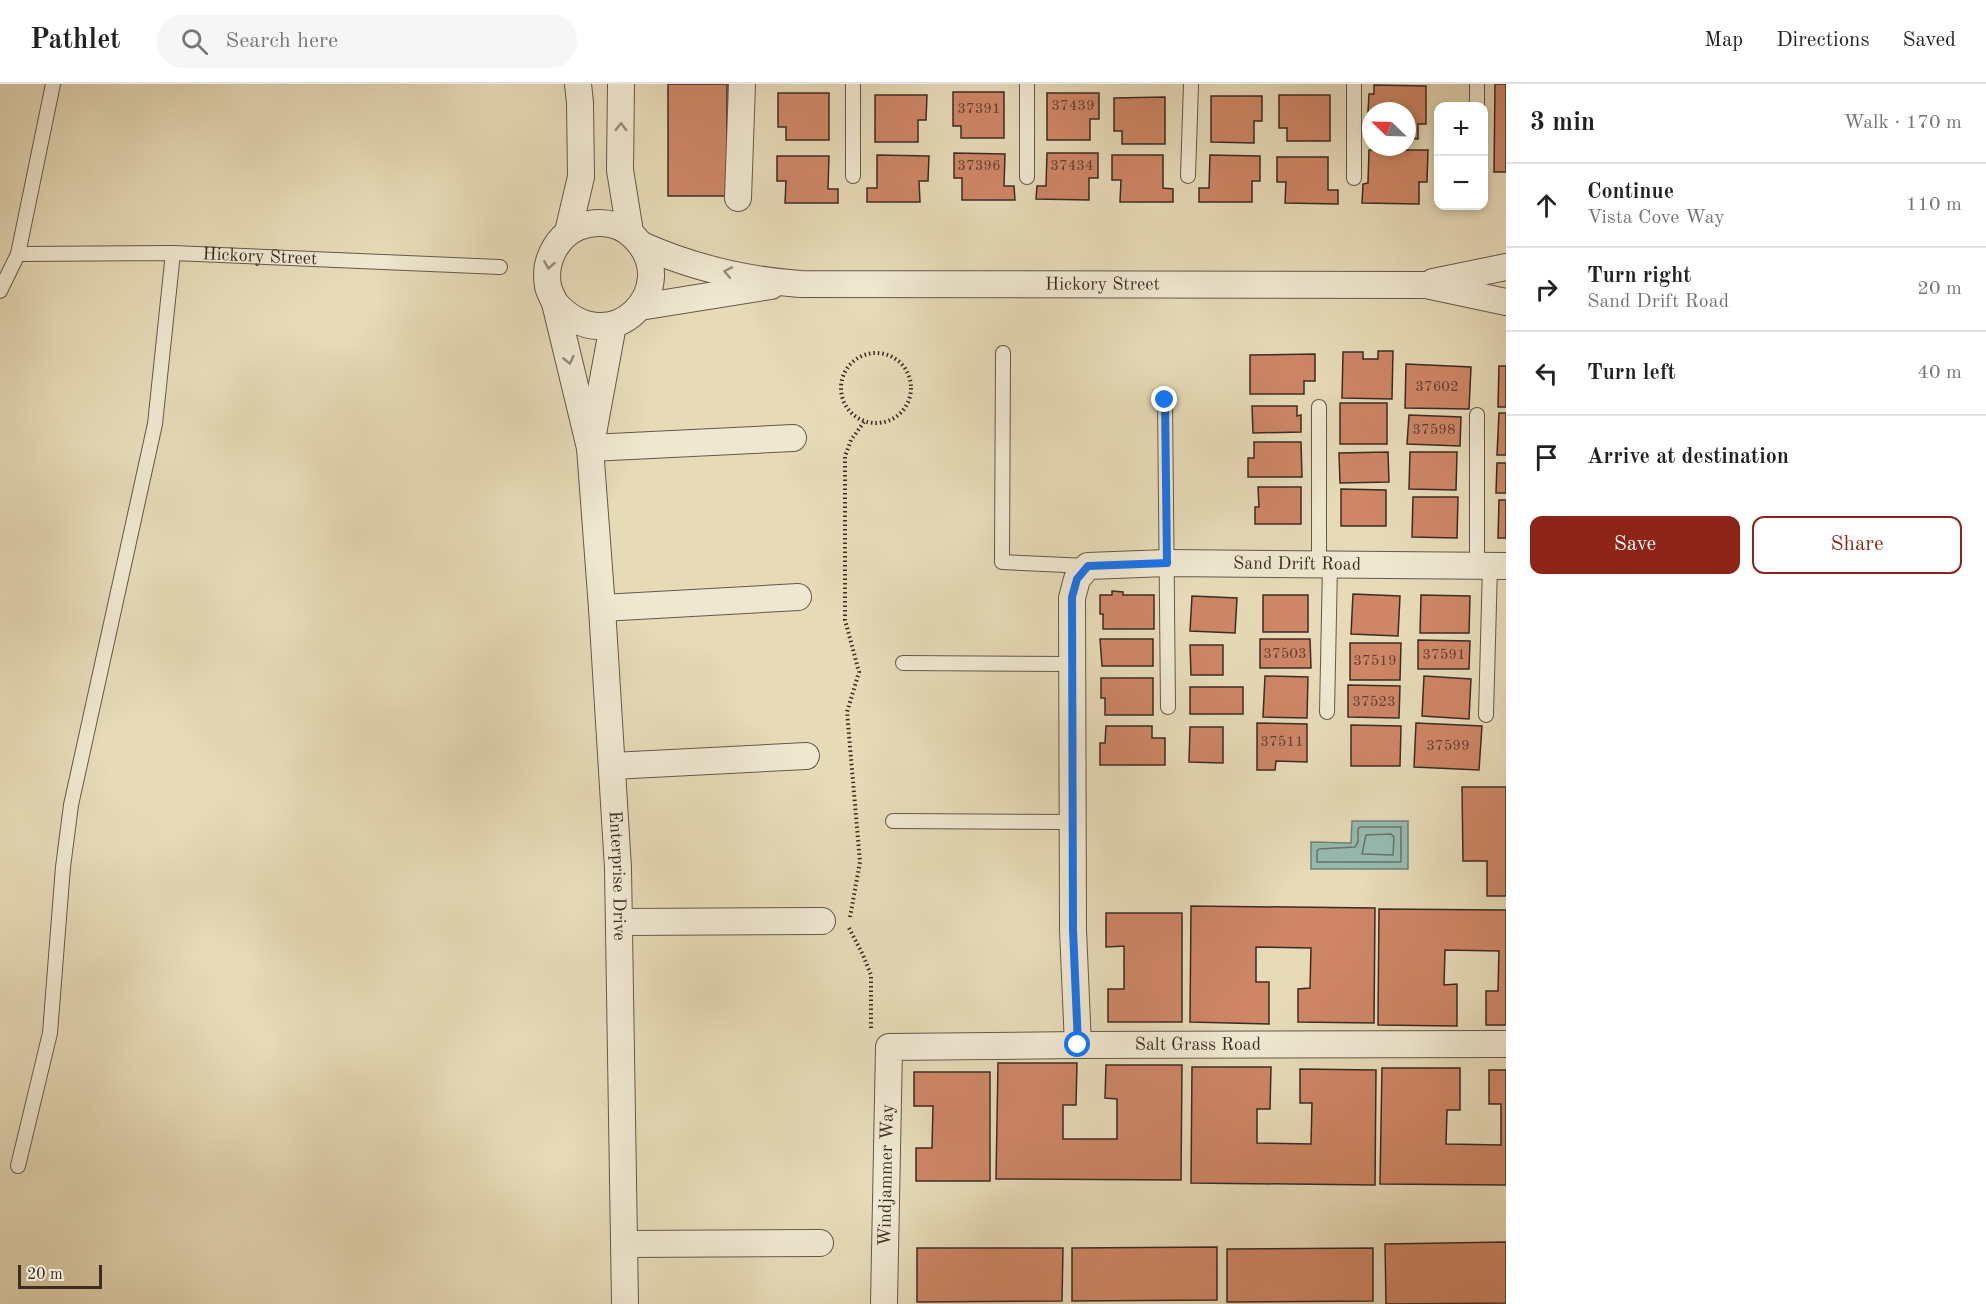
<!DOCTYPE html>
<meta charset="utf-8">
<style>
:root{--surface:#fff;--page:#f6f6f6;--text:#222;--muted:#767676;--line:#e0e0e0;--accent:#8f2418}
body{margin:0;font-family:"Old Standard TT",serif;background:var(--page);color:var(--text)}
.controls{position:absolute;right:18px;top:18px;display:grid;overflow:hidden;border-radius:12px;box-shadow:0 3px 9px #0003}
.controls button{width:54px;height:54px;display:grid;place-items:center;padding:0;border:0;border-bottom:2px solid var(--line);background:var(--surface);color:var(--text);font:30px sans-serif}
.compass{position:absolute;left:1362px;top:18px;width:54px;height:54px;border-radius:50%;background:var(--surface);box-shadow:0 3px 9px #0003;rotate:293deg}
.scale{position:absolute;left:18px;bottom:15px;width:84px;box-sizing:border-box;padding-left:6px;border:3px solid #3c2c24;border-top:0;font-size:16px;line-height:21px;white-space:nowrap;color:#3c2c24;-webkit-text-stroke:4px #efe7d0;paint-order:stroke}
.stop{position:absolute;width:18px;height:18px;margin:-14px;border:4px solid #1a73e8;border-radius:50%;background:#fff}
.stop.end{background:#1a73e8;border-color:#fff;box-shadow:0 2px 6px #0008}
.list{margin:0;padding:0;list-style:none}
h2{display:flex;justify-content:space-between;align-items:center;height:78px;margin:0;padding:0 24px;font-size:26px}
h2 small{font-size:20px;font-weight:400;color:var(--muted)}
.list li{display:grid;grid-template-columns:39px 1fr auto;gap:18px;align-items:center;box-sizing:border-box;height:84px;padding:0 24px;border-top:2px solid var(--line)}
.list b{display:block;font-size:22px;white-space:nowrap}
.list p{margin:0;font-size:20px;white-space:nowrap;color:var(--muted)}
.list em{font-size:20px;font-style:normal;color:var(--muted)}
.actions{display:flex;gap:12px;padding:18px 24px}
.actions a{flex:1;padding:14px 0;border:2px solid var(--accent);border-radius:12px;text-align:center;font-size:21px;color:var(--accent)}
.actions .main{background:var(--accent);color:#fff}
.icon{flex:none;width:33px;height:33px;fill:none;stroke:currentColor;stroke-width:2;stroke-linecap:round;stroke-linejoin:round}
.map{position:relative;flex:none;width:1506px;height:1220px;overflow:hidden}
header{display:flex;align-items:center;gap:36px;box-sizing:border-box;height:84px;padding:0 30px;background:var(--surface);border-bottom:2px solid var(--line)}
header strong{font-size:28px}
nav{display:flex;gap:33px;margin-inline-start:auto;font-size:21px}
.search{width:420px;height:54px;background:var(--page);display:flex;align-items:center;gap:15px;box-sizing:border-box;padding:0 21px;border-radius:33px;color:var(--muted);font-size:22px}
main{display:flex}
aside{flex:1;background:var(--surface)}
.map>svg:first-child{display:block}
.water{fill:#96bab0;stroke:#728178;stroke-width:1.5}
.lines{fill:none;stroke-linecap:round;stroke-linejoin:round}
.shore{stroke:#69736a;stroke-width:1.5}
.building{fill:#ce8666;stroke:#3c2c24;stroke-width:1.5}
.service-casing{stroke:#665849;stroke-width:16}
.minor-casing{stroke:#665849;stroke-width:28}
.path{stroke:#3c2c24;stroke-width:4;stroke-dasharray:1.5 3;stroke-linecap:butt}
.service{stroke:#efe7d0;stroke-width:14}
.minor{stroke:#efe7d0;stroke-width:26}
.oneway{stroke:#968a7a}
.route{stroke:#1a73e8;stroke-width:8}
.labels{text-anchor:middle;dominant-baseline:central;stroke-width:6;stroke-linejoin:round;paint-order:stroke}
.number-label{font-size:15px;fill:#604234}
.street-label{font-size:18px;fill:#3c2c24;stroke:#efe7d0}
</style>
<header>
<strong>Pathlet</strong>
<div class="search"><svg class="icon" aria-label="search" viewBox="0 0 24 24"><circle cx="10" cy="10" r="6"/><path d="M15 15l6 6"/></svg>Search here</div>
<nav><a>Map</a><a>Directions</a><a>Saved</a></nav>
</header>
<main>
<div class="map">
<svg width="1506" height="1220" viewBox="0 0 1506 1220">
<rect width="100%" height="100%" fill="#e6dab7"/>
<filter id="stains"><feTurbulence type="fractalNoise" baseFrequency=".00333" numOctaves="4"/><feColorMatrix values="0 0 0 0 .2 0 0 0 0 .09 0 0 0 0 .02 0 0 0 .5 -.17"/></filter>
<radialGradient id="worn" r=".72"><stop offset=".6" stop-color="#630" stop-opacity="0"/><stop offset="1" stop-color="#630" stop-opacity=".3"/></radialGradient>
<path class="water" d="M1352,737H1408V785H1311V758L1351,759Z"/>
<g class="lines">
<g class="shore">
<path d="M1360,743H1401V778H1317V767L1319,765L1355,763L1358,758V745Z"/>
<path d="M1391,750L1394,753L1393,771L1362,770L1366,751Z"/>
</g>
</g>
<g class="building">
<rect x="668" y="0" width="59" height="112"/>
<path d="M1495,0H1506V88H1494Z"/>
<path d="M1374,1L1426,2V40H1418V55L1407,54V27L1368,28L1369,10H1374Z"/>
<path d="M953,8H1004V54H961V42H953Z"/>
<path d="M778,9H829V56H786V43H778Z"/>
<path d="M1047,9H1099V35H1090V56H1047Z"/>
<path d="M875,11H927L926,36H918V58H875Z"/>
<path d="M1279,11H1330V57H1287V44H1279Z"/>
<path d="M1211,12H1262V37H1254V59L1211,58Z"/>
<path d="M1165,13V60H1122V47H1114V14Z"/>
<path d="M1369,66H1428L1427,98H1419V120L1362,119L1363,100L1368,99Z"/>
<path d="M954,69L1005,70L1004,102H1014L1015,116H962V94H954Z"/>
<path d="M1047,69H1098V94H1089V116L1036,115L1037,102H1046Z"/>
<path d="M877,71L929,72L928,97H919L920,118H867V104H877Z"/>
<path d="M1112,71H1163V104L1173,105V118H1120L1121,96H1112Z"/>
<path d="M1210,71L1260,72V97H1252V118H1199V104H1209Z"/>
<path d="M777,72H829L828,105H838V119H785L786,97H777Z"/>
<path d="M1277,73H1328V106H1338V120L1285,119L1286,98H1277Z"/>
<path d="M1378,267H1393L1392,315L1342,314L1343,268H1363V275H1378Z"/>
<path d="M1315,270V297H1304V310H1250V271Z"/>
<path d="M1406,280L1471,283L1469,325L1405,324Z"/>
<path d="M1499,282H1506V323H1498Z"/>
<rect x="1340" y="319" width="47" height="41"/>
<path d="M1252,322H1297V332L1301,331V348L1253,349Z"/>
<path d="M1499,329H1506V371H1497Z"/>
<path d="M1409,331L1461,333L1460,362L1407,360Z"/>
<path d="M1254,358H1301L1302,393H1248V374H1254Z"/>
<path d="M1388,368L1389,398L1340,399L1339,369Z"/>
<path d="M1410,368H1457L1456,406L1409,405Z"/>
<path d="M1497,379H1506V409H1496Z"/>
<path d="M1258,403H1301V440H1255V423H1259Z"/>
<path d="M1341,405L1386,406V442H1341Z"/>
<path d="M1413,413H1458L1457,454L1412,453Z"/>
<path d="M1499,416H1506V454H1498Z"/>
<path d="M1112,507L1123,508V511H1154V545H1103V530H1100V511H1112Z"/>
<path d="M1353,510L1400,512L1398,552L1351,550Z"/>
<rect x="1263" y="511" width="45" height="37"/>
<path d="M1421,511L1470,512L1469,549H1420Z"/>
<path d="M1192,512L1237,514L1235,549L1190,547Z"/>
<path d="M1100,555H1153V582H1102Z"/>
<path d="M1260,555H1310L1311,584H1260Z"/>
<path d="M1418,556L1470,557L1469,585H1418Z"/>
<path d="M1350,559H1401L1400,596H1350Z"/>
<path d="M1190,561H1223V591H1191Z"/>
<path d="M1265,592L1308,593L1307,634L1263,633Z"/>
<path d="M1424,592L1471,595L1469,635L1422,632Z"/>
<path d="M1101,594H1153V631H1105V614H1101Z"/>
<path d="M1348,601L1400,602L1399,634L1348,633Z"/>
<rect x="1190" y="603" width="53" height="27"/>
<path d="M1257,639L1307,640V678L1276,677L1275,686H1257Z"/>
<path d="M1416,639L1482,642L1479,686L1414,683Z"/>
<path d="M1351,641L1401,642L1400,682H1351Z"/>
<path d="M1106,642H1152V654H1165V681H1100V659H1105Z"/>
<path d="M1190,643H1223V679L1189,678Z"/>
<path d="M1462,703H1506V812H1487V777H1463Z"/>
<path d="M1191,822L1375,824L1374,939L1298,938V905L1310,904L1311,864L1256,863V898H1269V940L1190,938Z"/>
<path d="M1379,825L1506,826V941H1486V907H1498L1499,867L1445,866L1444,901L1457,900V942L1378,941Z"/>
<path d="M1106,829H1182V938H1108V905H1124V862L1106,863Z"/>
<path d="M998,979H1077L1076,1021H1063V1055H1117V1015L1105,1014L1106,981H1182L1181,1096L996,1095Z"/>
<path d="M1192,983H1271L1270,1025H1257V1059L1311,1060L1312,1019H1300V985L1376,986L1375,1101L1191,1099Z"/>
<path d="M1382,984H1460V1026H1447L1446,1060L1501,1061V1020H1489V986H1506V1101L1380,1100Z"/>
<path d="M914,988H990V1097H916V1064H932L933,1022H914Z"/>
<path d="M1506,1158V1219L1386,1220L1385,1160Z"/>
<path d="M1217,1163V1216L1072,1217V1164Z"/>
<path d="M917,1164H1063L1062,1217L917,1218Z"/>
<path d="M1373,1164V1217L1227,1218V1165Z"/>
</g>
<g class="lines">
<g class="service-casing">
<g id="service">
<path d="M1027,0V93"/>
<path d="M1477,22V0"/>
<path d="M853,92V0"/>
<path d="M1188,92L1191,0"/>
<path d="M1354,94V0"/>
<path id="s1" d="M18,170L173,169L500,183"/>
<path d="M0,207L18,170L53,0"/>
<path d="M1003,269L1002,478L1088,482"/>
<path d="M1165,316L1168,623"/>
<path d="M1319,323V481"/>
<path d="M1477,331V481"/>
<path d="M903,579L1072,580"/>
<path d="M1327,628L1330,482"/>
<path d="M1486,631L1490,482"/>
<path d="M893,737L1072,738"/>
<path d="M18,1082L50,949L63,783L71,721L155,340L173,169"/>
</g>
</g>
<g class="minor-casing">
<g id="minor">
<path d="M621,0L620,86L630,148"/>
<path d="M738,114L742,0"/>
<path d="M568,148L581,93L580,19L578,0"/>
<path id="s2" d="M642,161C691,183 746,196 800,200L1426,201L1506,218"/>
<path d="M1433,198L1506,183"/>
<path id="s3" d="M555,219C610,281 684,204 635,154C623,141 606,137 589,140C560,145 543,174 548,202C549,208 553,214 555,219L590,364L602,524L618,784L625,1220"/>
<path d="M640,223L771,202"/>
<path d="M592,355L613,241"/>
<path d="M590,364L793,354"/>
<path d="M602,524L798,513"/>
<path d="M612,682L806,672"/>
<path d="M619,838L822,837"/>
<path id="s4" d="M1078,961L1073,846L1072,514L1077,495L1088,482L1167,479L1506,482"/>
<path d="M625,1160L820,1159"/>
<path id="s5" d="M884,1220L889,963L1078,961L1506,960"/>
</g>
</g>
<g class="path">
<circle cx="876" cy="304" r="35"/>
<path d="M850,833L860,778L847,628L859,588L845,536V372L851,356L864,338"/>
<path d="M849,844L863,871L871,891V945"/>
</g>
<use href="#service" class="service"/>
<use href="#minor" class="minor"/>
</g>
<defs><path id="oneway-chevron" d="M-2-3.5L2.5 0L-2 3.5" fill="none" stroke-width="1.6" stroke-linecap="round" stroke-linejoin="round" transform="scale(1.5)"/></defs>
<g class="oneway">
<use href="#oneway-chevron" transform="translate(621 43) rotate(-89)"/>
<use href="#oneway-chevron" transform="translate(549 181) rotate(100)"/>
<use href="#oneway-chevron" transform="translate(728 188) rotate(-169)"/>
<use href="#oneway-chevron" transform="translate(569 276) rotate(77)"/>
</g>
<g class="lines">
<path class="route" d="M1078,961L1073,846L1072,513L1077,495L1088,482L1167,479L1165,316"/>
</g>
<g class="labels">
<g class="number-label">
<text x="1073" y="22">37439</text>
<text x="979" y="25">37391</text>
<text x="979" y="82">37396</text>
<text x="1072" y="82">37434</text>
<text x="1437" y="303">37602</text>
<text x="1434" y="346">37598</text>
<text x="1285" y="570">37503</text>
<text x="1444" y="571">37591</text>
<text x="1375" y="577">37519</text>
<text x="1374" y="618">37523</text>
<text x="1282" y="658">37511</text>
<text x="1448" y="662">37599</text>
</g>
<g class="street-label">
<text stroke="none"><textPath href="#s1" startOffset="242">Hickory Street</textPath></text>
<text stroke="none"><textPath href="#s2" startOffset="466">Hickory Street</textPath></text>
<text stroke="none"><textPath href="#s4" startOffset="693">Sand Drift Road</textPath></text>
<text stroke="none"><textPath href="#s3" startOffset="902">Enterprise Drive</textPath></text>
<text stroke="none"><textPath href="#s5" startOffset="566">Salt Grass Road</textPath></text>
<text stroke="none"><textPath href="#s5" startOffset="129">Windjammer Way</textPath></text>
</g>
</g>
<rect width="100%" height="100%" filter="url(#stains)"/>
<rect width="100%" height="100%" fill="url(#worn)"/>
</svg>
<div class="controls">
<button>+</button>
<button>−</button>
</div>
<svg class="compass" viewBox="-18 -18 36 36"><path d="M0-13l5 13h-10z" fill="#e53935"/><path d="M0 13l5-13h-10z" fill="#767676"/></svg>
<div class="scale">20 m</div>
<div class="stop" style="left:1078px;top:961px"></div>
<div class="stop end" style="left:1165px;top:316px"></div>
</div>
<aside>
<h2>3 min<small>Walk · 170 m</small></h2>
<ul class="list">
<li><svg class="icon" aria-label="ahead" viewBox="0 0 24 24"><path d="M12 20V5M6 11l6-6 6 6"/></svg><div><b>Continue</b><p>Vista Cove Way</p></div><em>110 m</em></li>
<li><svg class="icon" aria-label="right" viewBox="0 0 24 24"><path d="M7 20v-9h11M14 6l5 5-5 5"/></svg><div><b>Turn right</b><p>Sand Drift Road</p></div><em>20 m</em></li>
<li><svg class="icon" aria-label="left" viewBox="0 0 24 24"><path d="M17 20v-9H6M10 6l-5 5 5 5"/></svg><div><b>Turn left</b></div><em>40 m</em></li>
<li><svg class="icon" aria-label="arrive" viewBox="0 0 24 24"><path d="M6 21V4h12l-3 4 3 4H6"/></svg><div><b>Arrive at destination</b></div></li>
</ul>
<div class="actions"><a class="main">Save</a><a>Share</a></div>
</aside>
</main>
